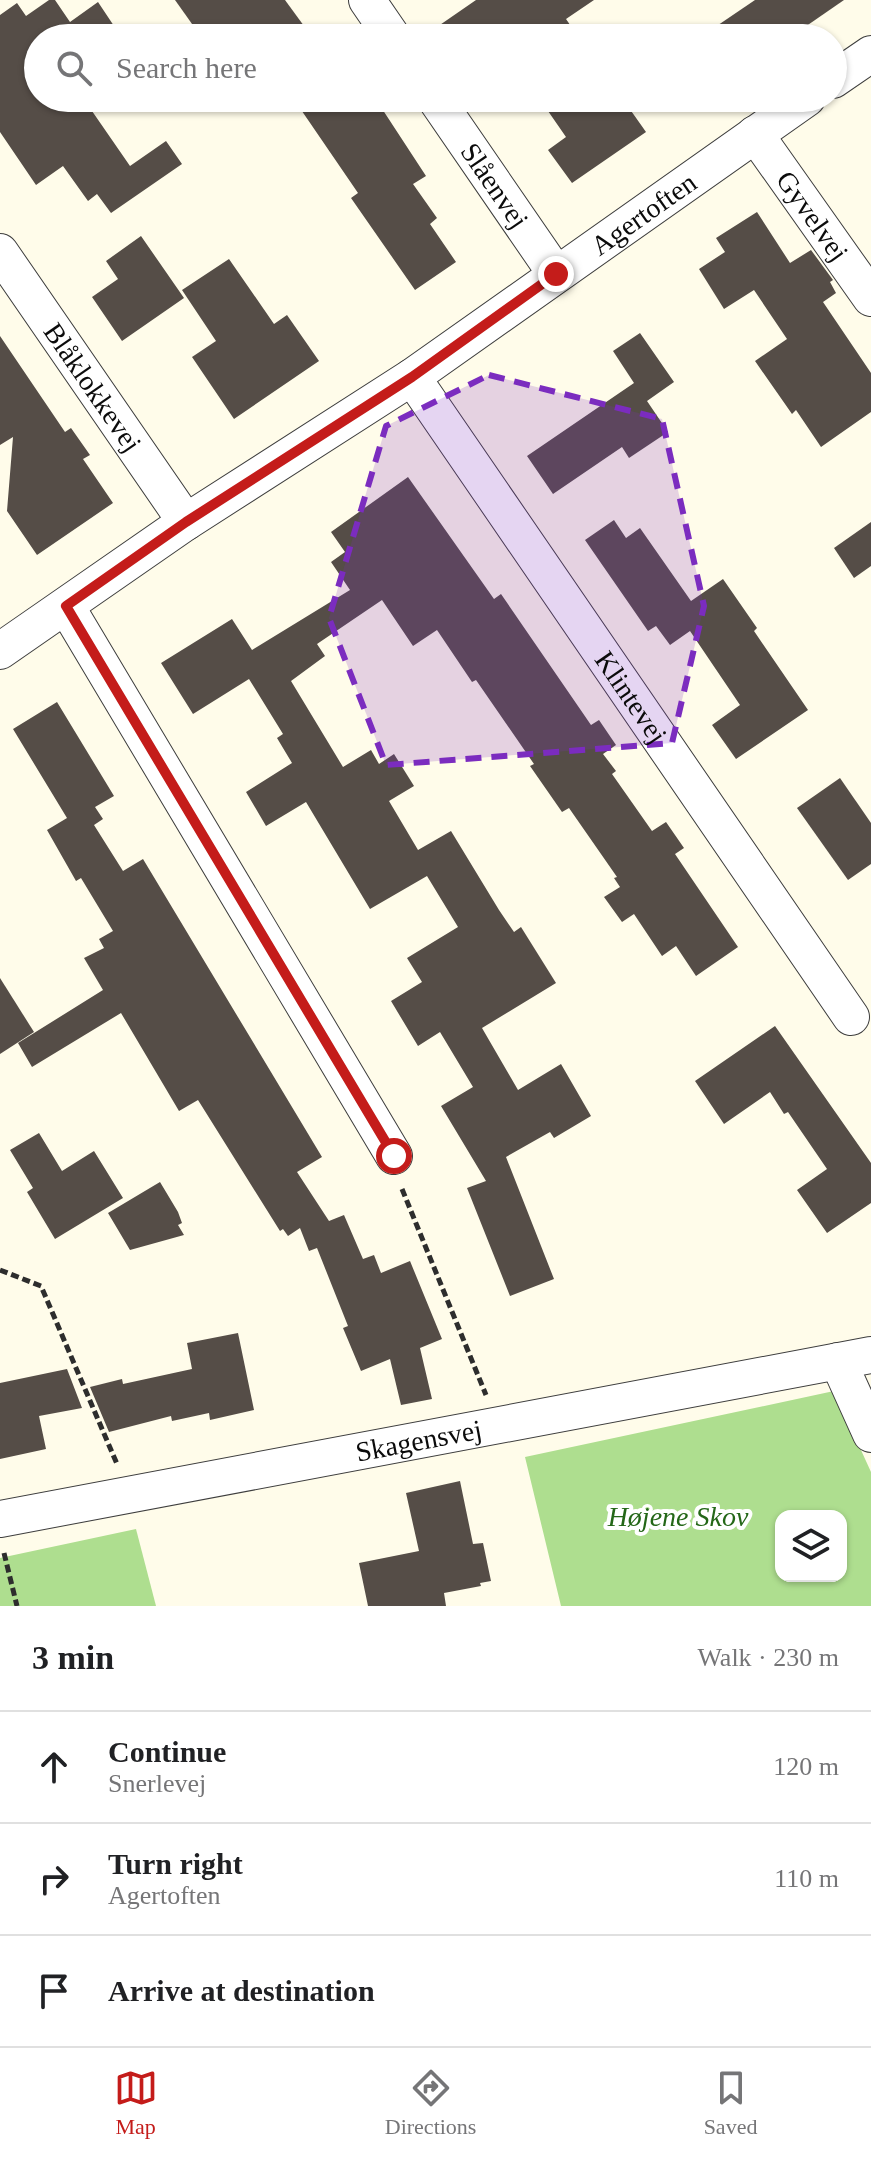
<!DOCTYPE html>
<meta charset="utf-8">
<style>
:root{--surface:#fff;--page:#f2f2f2;--text:#202124;--muted:#757577;--line:#e0e0e0;--accent:#c41c1a}
body{margin:0;font-family:Georgia,serif;background:var(--page);color:var(--text)}
.controls{position:absolute;right:24px;bottom:24px;display:grid;overflow:hidden;border-radius:16px;box-shadow:0 2px 6px #0004}
.controls button{width:72px;height:72px;display:grid;place-items:center;padding:0;border:0;border-bottom:2px solid var(--line);background:var(--surface);color:var(--text);font:40px sans-serif}
.stop{position:absolute;width:24px;height:24px;margin:-18px;border:6px solid #c41c1a;border-radius:50%;background:#fff}
.stop.end{background:#c41c1a;border-color:#fff;box-shadow:0 2px 8px #0008}
.list{margin:0;padding:0;list-style:none}
h2{display:flex;justify-content:space-between;align-items:center;height:104px;margin:0;padding:0 32px;font-size:34px}
h2 small{font-size:26px;font-weight:400;color:var(--muted)}
.list li{display:grid;grid-template-columns:52px 1fr auto;gap:24px;align-items:center;box-sizing:border-box;height:112px;padding:0 32px;border-top:2px solid var(--line)}
.list b{display:block;font-size:30px;white-space:nowrap}
.list p{margin:0;font-size:26px;white-space:nowrap;color:var(--muted)}
.list em{font-size:26px;font-style:normal;color:var(--muted)}
.icon{flex:none;width:44px;height:44px;fill:none;stroke:currentColor;stroke-width:2;stroke-linecap:round;stroke-linejoin:round}
.map{position:relative;flex:none;width:871px;height:1606px;overflow:hidden}
.search{position:absolute;background:var(--surface);box-shadow:0 2px 6px #0004;left:24px;right:24px;top:24px;height:88px;display:flex;align-items:center;gap:20px;box-sizing:border-box;padding:0 28px;border-radius:44px;color:var(--muted);font-size:30px}
.sheet{height:440px;background:var(--surface)}
nav{display:flex;justify-content:space-around;align-items:center;box-sizing:border-box;height:112px;border-top:2px solid var(--line);background:var(--surface);font-size:22px;color:var(--muted)}
nav a{display:grid;justify-items:center;gap:4px}
nav .on{color:var(--accent)}
.map>svg:first-child{display:block}
.forest{fill:#aede8f;fill-rule:evenodd}
.building{fill:#554d47}
.lines{fill:none;stroke-linecap:round;stroke-linejoin:round}
.minor-casing{stroke:#3e3e3e;stroke-width:38}
.path{stroke:#2d2d2d;stroke-width:5;stroke-dasharray:8 4;stroke-linecap:butt}
.minor{stroke:#fff;stroke-width:36}
.route{stroke:#c41c1a;stroke-width:10}
.marked{fill:#7b2cbf;fill-opacity:0.2;stroke:#7b2cbf;stroke-width:6;stroke-dasharray:16 10;stroke-linejoin:round}
.labels{text-anchor:middle;dominant-baseline:central;stroke-width:8;stroke-linejoin:round;paint-order:stroke}
.street-label{font-size:28px;fill:#0b0b0b;stroke:#fff}
.park-label{font-size:28px;font-style:italic;fill:#246718;stroke:#fff}
</style>
<div class="map">
<svg width="871" height="1606" viewBox="0 0 871 1606">
<rect width="100%" height="100%" fill="#fffcea"/>
<g class="forest">
<path d="M834,1391L871,1472V1606H561L525,1457ZM781,1516H841V1576H781Z"/>
<path d="M136,1529L156,1606H0V1558Z"/>
</g>
<g class="building">
<path d="M49,0H55L70,22L98,2L122,38H38V98H83L130,166L166,141L182,164L111,213L97,194L88,201L63,166L36,185L0,132V15L17,3L26,16Z"/>
<path d="M175,0H285L304,26L286,38H202Z"/>
<path d="M476,0H594L566,19L579,38H421Z"/>
<path d="M755,0H844L789,38H699Z"/>
<path d="M293,98H375L426,176L413,184L437,218L430,224L456,262L415,290L351,198L358,193Z"/>
<path d="M539,98H622L646,132L572,183L548,150L566,137Z"/>
<path d="M757,212L790,263L811,250L833,280L830,282L836,293L823,302L871,373V412L821,447L796,410L792,414L755,361L787,339L754,290L724,309L699,269L725,252L716,238Z"/>
<path d="M141,236L184,298L122,341L92,297L118,279L106,261Z"/>
<path d="M229,259L274,324L287,315L319,361L234,419L192,357L216,341L182,290Z"/>
<path d="M640,333L674,382L647,401L668,432L629,458L622,447L553,494L527,456L634,383L613,351Z"/>
<path d="M0,336L65,432L71,428L90,455L83,459L113,503L37,555L7,511L13,437L0,445Z"/>
<path d="M408,477L494,599L501,594L591,725L599,720L616,745L603,754L616,771L612,774L652,831L666,822L684,848L675,854L738,947L696,976L676,946L662,956L634,914L622,922L604,897L620,887L614,878L617,877L569,808L562,812L530,766L534,764L476,680L472,682L437,630L413,646L382,600L317,644L325,656L291,681L343,767L371,750L379,764L394,754L414,786L389,801L418,850L451,831L499,910L514,932L521,927L556,983L482,1028L518,1090L561,1064L591,1116L554,1138L550,1132L506,1157L554,1279L510,1296L467,1188L486,1181L441,1106L473,1087L440,1032L418,1046L391,1001L422,982L407,958L458,927L427,876L370,909L306,802L266,826L246,792L292,763L277,738L283,734L249,679L193,714L161,663L232,619L252,650L350,590L331,562L345,552L331,532Z"/>
<path d="M614,520L626,538L640,528L691,601L723,579L757,628L754,631L808,710L736,759L712,725L740,705L690,631L670,645L656,626L648,631L585,540Z"/>
<path d="M871,522V566L854,578L834,548Z"/>
<path d="M57,702L114,796L95,807L103,819L94,825L123,871L143,859L322,1157L297,1172L329,1221L344,1215L363,1259L374,1255L381,1273L410,1261L442,1339L420,1348L432,1399L401,1405L390,1359L361,1371L343,1328L348,1326L317,1248L309,1251L300,1228L288,1236L283,1229L280,1231L198,1100L179,1111L121,1013L32,1067L18,1043L103,990L84,958L104,948L99,939L113,931L81,878L76,881L47,830L67,818L13,729Z"/>
<path d="M840,778L871,823V864L848,880L797,808Z"/>
<path d="M0,978L34,1032L0,1054Z"/>
<path d="M775,1026L871,1163V1203L827,1233L797,1190L827,1169L788,1112L784,1114L770,1092L724,1124L695,1081Z"/>
<path d="M39,1133L62,1171L94,1151L123,1198L55,1239L27,1192L33,1188L10,1150Z"/>
<path d="M160,1182L178,1212L182,1223L178,1225L184,1235L130,1250L108,1213Z"/>
<path d="M238,1333L254,1410L210,1420L209,1413L172,1421L171,1416L109,1432L90,1387L122,1379L123,1384L192,1369L187,1343Z"/>
<path d="M67,1369L82,1408L39,1416L46,1449L0,1459V1383Z"/>
<path d="M460,1481L473,1544L483,1543L491,1581L480,1583L481,1586L444,1593L446,1606H368L359,1563L419,1551L406,1493Z"/>
</g>
<g class="lines">
<g class="minor-casing">
<g id="minor">
<path d="M367,0L393,38"/>
<path d="M833,80L871,54"/>
<path id="s1" d="M435,98L556,274"/>
<path id="s2" d="M755,134L871,298"/>
<path id="s3" d="M0,252L186,522"/>
<path id="s4" d="M412,377L851,1017"/>
<path d="M66,606L394,1156"/>
<path id="s5" d="M0,651L186,522L412,377L807,98"/>
<path d="M838,1361L871,1434"/>
<path id="s6" d="M0,1519L871,1355"/>
</g>
</g>
<g class="path">
<path d="M402,1189L486,1395"/>
<path d="M0,1270L41,1286L117,1464"/>
<path d="M4,1553L17,1606"/>
</g>
<use href="#minor" class="minor"/>
</g>
<g class="lines">
<path class="route" d="M394,1156L66,606L186,522L412,377L556,274"/>
</g>
<path class="marked" d="M489,375L662,419L704,606L672,743L386,765L329,618L386,426Z"/>
<g class="labels">
<g class="street-label">
<text stroke="none"><textPath href="#s1" startOffset="106">Slåenvej</textPath></text>
<text stroke="none"><textPath href="#s5" startOffset="778">Agertoften</textPath></text>
<text stroke="none"><textPath href="#s2" startOffset="100">Gyvelvej</textPath></text>
<text stroke="none"><textPath href="#s3" startOffset="164">Blåklokkevej</textPath></text>
<text stroke="none"><textPath href="#s4" startOffset="388">Klintevej</textPath></text>
<text stroke="none"><textPath href="#s6" startOffset="426">Skagensvej</textPath></text>
</g>
<g class="park-label">
<text x="678" y="1516">Højene Skov</text>
</g>
</g>
</svg>
<div class="controls">
<button><svg class="icon" aria-label="layers" viewBox="0 0 24 24"><path d="M12 4l9 5-9 5-9-5zM3 14l9 5 9-5"/></svg></button>
</div>
<div class="stop" style="left:394px;top:1156px"></div>
<div class="stop end" style="left:556px;top:274px"></div>
<div class="search"><svg class="icon" aria-label="search" viewBox="0 0 24 24"><circle cx="10" cy="10" r="6"/><path d="M15 15l6 6"/></svg>Search here</div>
</div>
<section class="sheet">
<h2>3 min<small>Walk · 230 m</small></h2>
<ul class="list">
<li><svg class="icon" aria-label="ahead" viewBox="0 0 24 24"><path d="M12 20V5M6 11l6-6 6 6"/></svg><div><b>Continue</b><p>Snerlevej</p></div><em>120 m</em></li>
<li><svg class="icon" aria-label="right" viewBox="0 0 24 24"><path d="M7 20v-9h11M14 6l5 5-5 5"/></svg><div><b>Turn right</b><p>Agertoften</p></div><em>110 m</em></li>
<li><svg class="icon" aria-label="arrive" viewBox="0 0 24 24"><path d="M6 21V4h12l-3 4 3 4H6"/></svg><div><b>Arrive at destination</b></div></li>
</ul>
</section>
<nav>
<a class="on"><svg class="icon" aria-label="map" viewBox="0 0 24 24"><path d="M3 6l6-2 6 2 6-2v14l-6 2-6-2-6 2zM9 4v14M15 6v14"/></svg>Map</a>
<a><svg class="icon" aria-label="directions" viewBox="0 0 24 24"><path d="M12 3l9 9-9 9-9-9zM9 14v-3h6M13 9l2 2-2 2"/></svg>Directions</a>
<a><svg class="icon" aria-label="saved" viewBox="0 0 24 24"><path d="M7 4h10v16l-5-4-5 4z"/></svg>Saved</a>
</nav>
